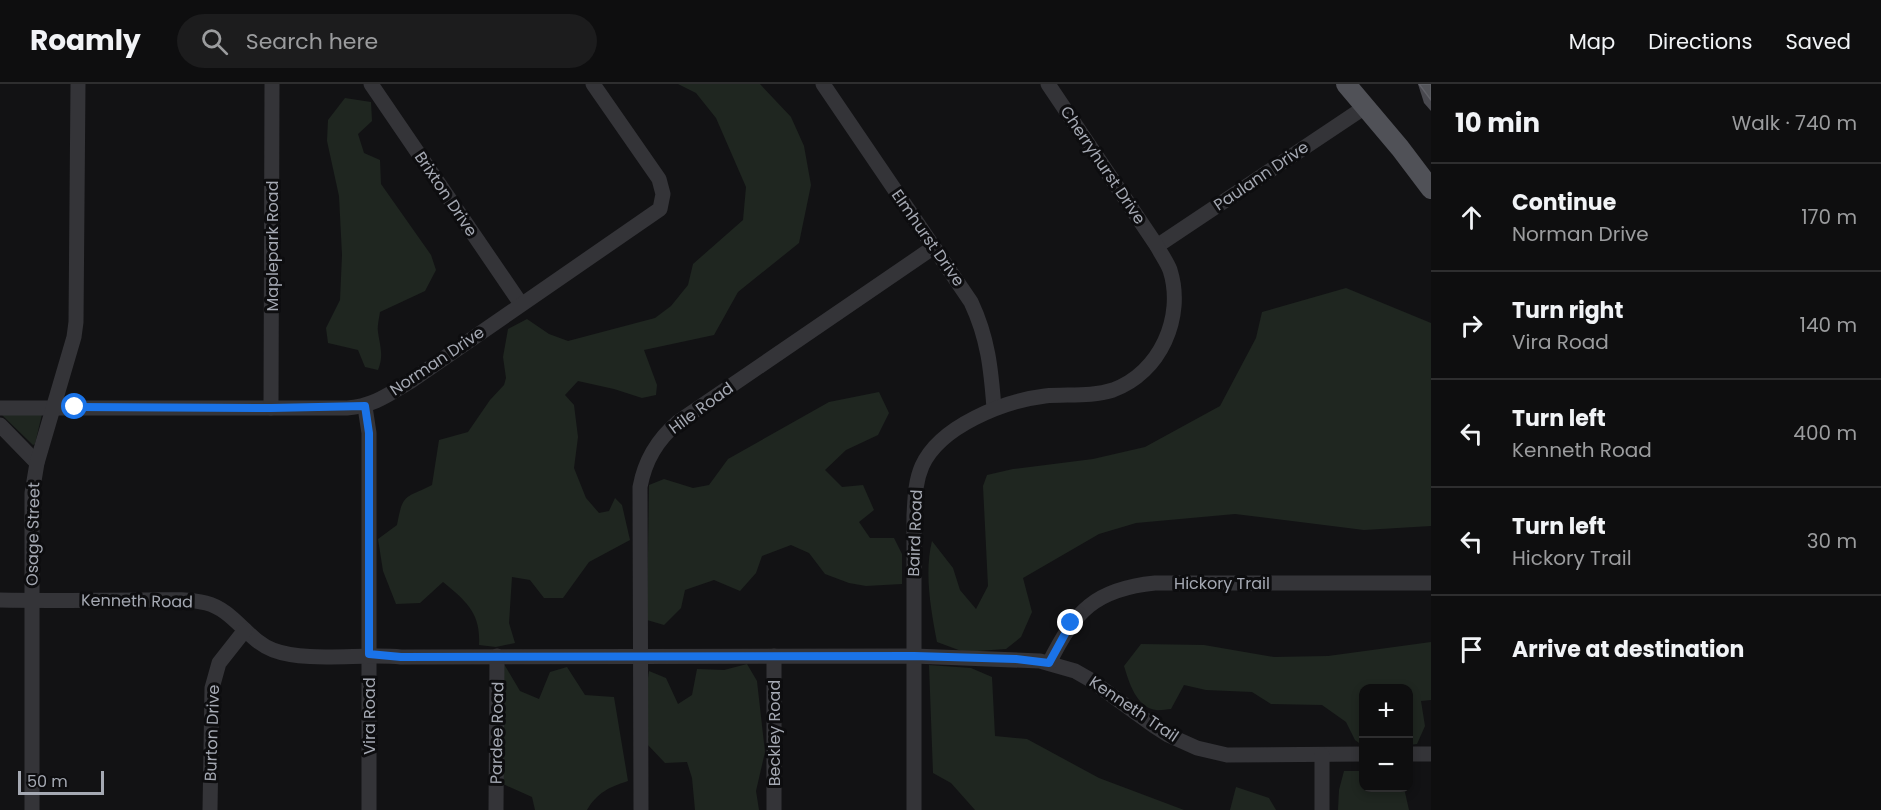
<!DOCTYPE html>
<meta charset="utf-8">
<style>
:root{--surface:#0e0e0f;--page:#1c1c1d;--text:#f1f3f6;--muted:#9b9c9e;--line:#2e2e2f}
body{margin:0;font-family:Poppins,sans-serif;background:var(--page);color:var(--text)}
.controls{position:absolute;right:18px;bottom:18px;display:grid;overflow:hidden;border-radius:12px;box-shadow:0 3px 9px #0003}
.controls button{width:54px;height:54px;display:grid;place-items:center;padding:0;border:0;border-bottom:2px solid var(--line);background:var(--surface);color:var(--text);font:30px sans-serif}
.scale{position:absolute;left:18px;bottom:15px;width:86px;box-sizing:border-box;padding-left:6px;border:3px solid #a5a9b3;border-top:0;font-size:16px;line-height:21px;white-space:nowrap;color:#a5a9b3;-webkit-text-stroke:4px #0d0d0f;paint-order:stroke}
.stop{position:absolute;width:18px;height:18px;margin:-14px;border:4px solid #1a73e8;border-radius:50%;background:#fff}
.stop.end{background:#1a73e8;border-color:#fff;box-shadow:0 2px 6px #0008}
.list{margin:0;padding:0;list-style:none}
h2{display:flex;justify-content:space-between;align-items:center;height:78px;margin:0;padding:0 24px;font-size:26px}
h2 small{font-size:20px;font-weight:400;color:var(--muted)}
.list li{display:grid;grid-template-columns:39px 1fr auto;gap:18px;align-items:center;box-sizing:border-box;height:108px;padding:0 24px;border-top:2px solid var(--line)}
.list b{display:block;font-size:22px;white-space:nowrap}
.list p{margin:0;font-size:20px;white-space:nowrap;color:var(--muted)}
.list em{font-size:20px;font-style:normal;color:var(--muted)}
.icon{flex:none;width:33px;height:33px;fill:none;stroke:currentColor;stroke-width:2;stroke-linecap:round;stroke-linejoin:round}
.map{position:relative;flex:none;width:1431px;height:726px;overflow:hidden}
header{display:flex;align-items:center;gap:36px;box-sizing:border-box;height:84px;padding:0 30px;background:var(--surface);border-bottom:2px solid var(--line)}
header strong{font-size:28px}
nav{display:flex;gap:33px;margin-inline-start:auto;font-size:21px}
.search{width:420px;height:54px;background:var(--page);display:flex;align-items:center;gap:15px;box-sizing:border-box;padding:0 21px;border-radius:33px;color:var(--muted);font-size:22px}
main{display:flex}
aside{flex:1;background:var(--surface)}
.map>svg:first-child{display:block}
.green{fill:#1f2620}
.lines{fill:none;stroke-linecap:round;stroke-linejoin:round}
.minor{stroke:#343438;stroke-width:15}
.major{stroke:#505157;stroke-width:20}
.wall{fill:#49494f}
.building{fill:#535459;stroke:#606167;stroke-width:1.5}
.route{stroke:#1a73e8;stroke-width:8}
.labels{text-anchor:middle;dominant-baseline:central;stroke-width:6;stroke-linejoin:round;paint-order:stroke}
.street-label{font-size:16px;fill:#a5a9b3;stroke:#0d0d0f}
</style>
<header>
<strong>Roamly</strong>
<div class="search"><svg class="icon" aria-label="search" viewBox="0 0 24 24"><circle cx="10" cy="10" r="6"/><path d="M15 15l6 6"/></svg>Search here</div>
<nav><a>Map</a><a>Directions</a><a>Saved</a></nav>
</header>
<main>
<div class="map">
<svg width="1431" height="726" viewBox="0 0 1431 726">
<rect width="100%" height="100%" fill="#121214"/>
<g class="green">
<path d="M678,0H760L791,33L804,62L811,101L799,159L738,208L714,251L644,266L657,301L656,311L642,314L614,305L578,297L565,311L574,321L578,353L574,384L586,414L599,429L609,427L615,414L622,421L630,456L589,478L563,514H544L530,496L512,493L509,539L515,559L496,563L479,561C481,529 466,517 443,498L420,519L396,520L383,487L378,455L397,441C403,409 404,415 432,401L439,356L468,348L490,316L504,301L506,294L503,273L508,245L527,235L549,250L568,257L655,234L671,222L688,201L693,180L743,136L746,103L716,34L696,9Z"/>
<path d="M345,14L371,18L372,37L358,50L364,69L380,76L381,100L431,171L436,186L425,207L380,228C379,235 377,242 378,248C380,263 384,271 378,286L365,283L358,266L328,259L326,244L340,216L342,171L339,112L327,57L328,36Z"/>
<path d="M1346,204L1431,239V442L1364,446L1235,430L1136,439L1099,450L1023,494L1032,528L1021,553L1006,565L964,568L937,558C931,526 924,489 932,457L953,484L960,506L976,525L988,502L983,402L987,391L1013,385L1093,375L1145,363L1220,322L1256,254L1262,228Z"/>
<path d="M879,308L889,329L878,351L846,366L825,386L842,403L863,401L874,426L859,438L870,454H894L902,470V500L866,502L849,499L825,490L809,469L791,461L762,472L756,489L740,507L714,496L685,506L681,524L664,541L647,536L649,401L664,395L693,404L709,401L728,375L829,318Z"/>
<path d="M42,330L35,360L33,361L2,331Z"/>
<path d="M1431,558V616L1421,617L1425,642L1417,660L1409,661L1408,604H1364L1363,662L1355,656L1346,638L1322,621L1271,620L1252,608L1206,606L1184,601L1171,625C1166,625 1160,627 1156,626C1136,623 1129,598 1124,582L1141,560L1204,561L1274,573L1328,572Z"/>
<path d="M504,580L520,607L539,615L550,588L567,583L585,611L614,613L628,697C609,703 597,709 587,726H535L532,713L503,700Z"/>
<path d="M747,580L757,597L765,668L756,707L759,726H695L692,694L687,678L665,679L648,661L646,608L649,587L666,594L678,620L692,611L697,585L724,586Z"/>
<path d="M929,581L971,584L992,593L995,652L1027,655L1099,694L1184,726H975L951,699L933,689Z"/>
<path d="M1344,687H1363L1364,704H1404L1409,726H1338L1339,706Z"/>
<path d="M1236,703L1269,714L1276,726H1230Z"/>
</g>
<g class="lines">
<g class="minor">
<path d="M371,0L521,220"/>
<path d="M823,0L971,218C988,254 991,285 994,324"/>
<path d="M1157,162L1365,23"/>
<path d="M365,323L369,349V726"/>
<path d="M0,324H347C374,322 389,310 411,297L660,125L663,110L659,95L593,0"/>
<path d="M271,324L272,0"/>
<path d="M0,341L37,379"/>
<path d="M0,516C47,517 95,516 142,516C164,516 185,514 206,519C234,526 247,556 273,566C307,579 363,569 401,573L914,572L1040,577L1075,587L1089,595L1154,642L1168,651L1197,664L1227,671L1364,670"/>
<path d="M774,572V726"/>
<path d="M1049,579C1075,527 1095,505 1155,499H1431"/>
<path d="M1408,670H1431"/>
<path d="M1322,671V726"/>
<path d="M32,726V409L37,379L74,253L76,238L78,0"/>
<path d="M210,726L212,604L219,579L245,546"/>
<path d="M496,726L497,572"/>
<path d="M641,726L640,403C645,376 657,356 678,338L934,163"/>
<path d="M914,726V431C915,415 915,398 922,382C940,342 1004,317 1045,312C1067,310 1091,313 1113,306C1160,289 1185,233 1170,186C1167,178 1161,170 1157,162L1048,0"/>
</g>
<path class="major" d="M1346,0L1400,64L1431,105"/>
</g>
<path class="wall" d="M1418,0H1431V27L1424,19Z"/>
<path class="building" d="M1419,0H1431V16Z"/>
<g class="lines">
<path class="route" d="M75,323L271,324L365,322L369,349V570L401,573L914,572L1016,575L1049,579L1071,539"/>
</g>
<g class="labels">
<g class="street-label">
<text transform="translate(1103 81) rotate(56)">Cherryhurst Drive</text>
<text transform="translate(1261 92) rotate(-34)">Paulann Drive</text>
<text transform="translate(446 110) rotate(56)">Brixton Drive</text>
<text transform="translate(928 154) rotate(55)">Elmhurst Drive</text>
<text transform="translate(272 162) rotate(-90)">Maplepark Road</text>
<text transform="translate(437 277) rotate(-34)">Norman Drive</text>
<text transform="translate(701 324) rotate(-36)">Hile Road</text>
<text transform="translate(915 449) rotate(-88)">Baird Road</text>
<text transform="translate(33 450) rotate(-89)">Osage Street</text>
<text x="1222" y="499">Hickory Trail</text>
<text transform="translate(137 517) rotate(1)">Kenneth Road</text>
<text transform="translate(1134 625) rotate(34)">Kenneth Trail</text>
<text transform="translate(369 632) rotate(-90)">Vira Road</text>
<text transform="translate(212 649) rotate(-88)">Burton Drive</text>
<text transform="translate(497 649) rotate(-89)">Pardee Road</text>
<text transform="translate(774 649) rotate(-90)">Beckley Road</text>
</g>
</g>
</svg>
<div class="controls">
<button>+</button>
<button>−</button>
</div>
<div class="scale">50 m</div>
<div class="stop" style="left:75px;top:323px"></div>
<div class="stop end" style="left:1071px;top:539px"></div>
</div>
<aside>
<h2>10 min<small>Walk · 740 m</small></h2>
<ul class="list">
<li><svg class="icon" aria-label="ahead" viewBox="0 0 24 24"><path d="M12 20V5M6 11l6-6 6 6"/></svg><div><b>Continue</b><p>Norman Drive</p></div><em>170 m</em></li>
<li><svg class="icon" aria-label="right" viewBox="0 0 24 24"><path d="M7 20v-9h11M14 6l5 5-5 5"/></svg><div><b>Turn right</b><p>Vira Road</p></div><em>140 m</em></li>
<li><svg class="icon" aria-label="left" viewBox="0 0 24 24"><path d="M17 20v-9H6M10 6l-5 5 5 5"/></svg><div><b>Turn left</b><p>Kenneth Road</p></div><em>400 m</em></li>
<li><svg class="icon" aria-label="left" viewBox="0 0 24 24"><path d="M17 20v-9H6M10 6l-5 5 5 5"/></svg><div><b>Turn left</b><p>Hickory Trail</p></div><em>30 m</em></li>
<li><svg class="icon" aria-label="arrive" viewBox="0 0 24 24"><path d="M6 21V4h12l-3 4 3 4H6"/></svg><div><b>Arrive at destination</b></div></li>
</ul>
</aside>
</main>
